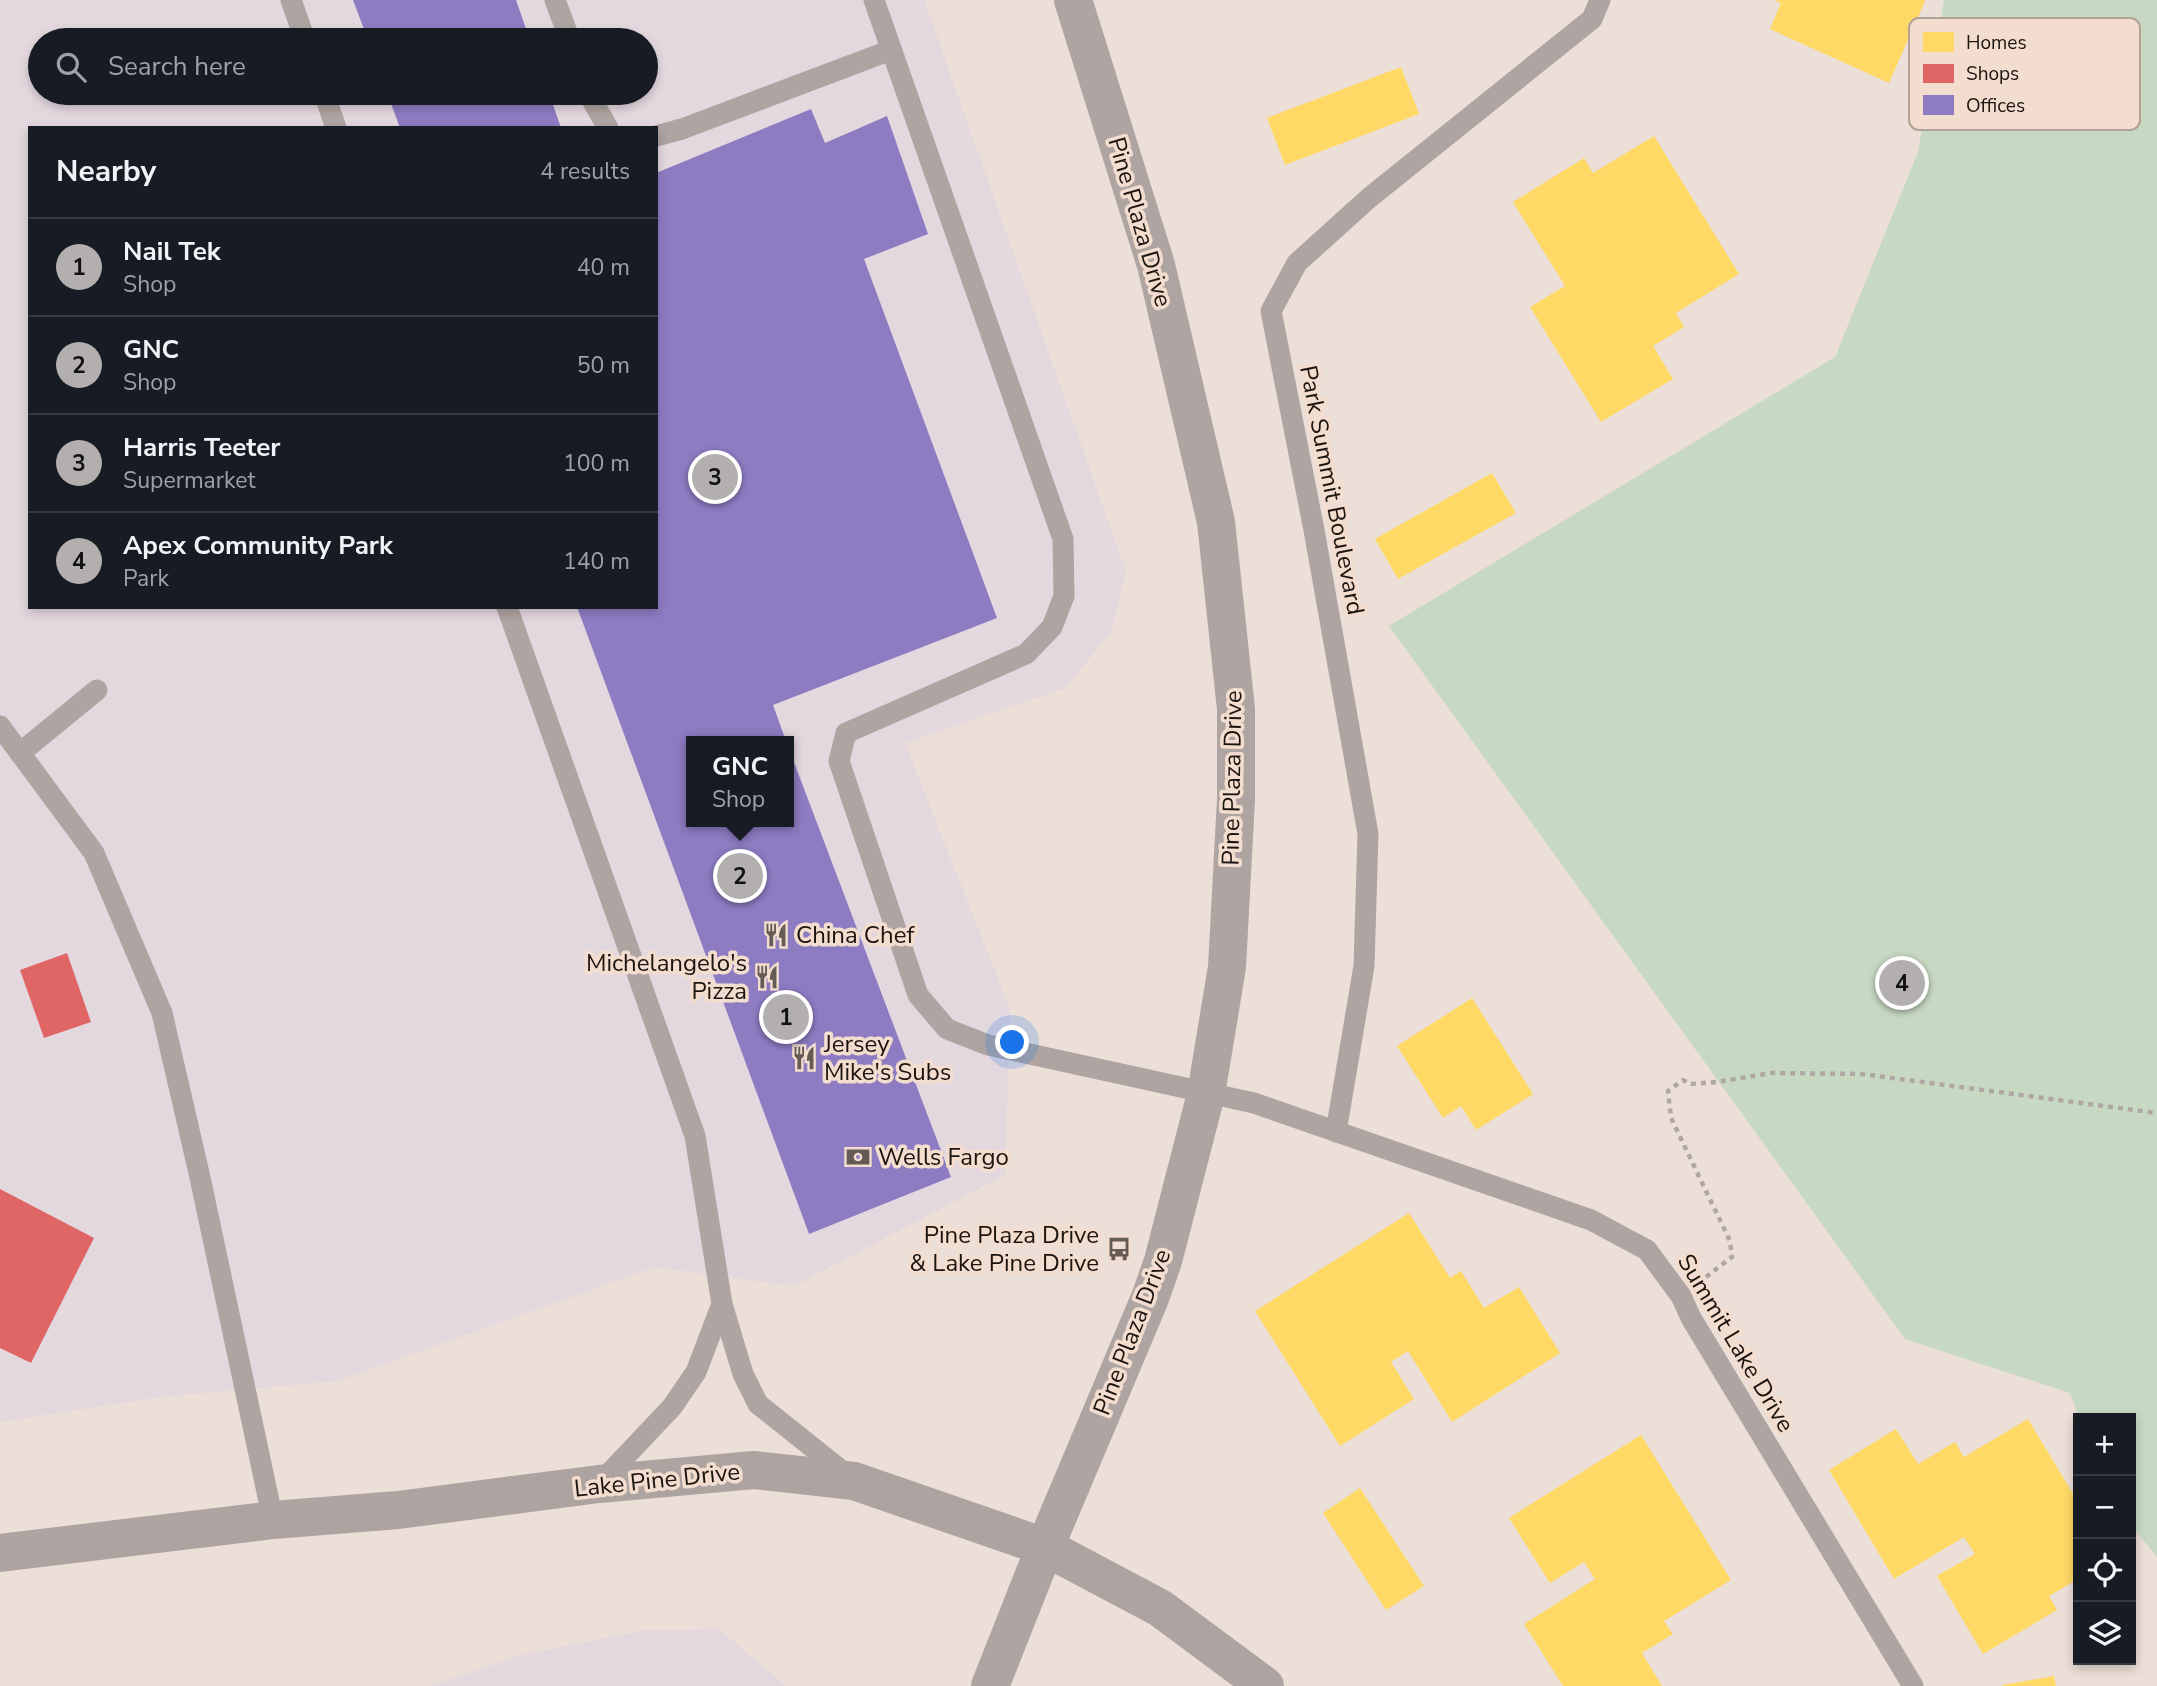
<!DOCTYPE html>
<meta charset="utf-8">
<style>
:root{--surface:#171b24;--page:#20242c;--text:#f1f3f6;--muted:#9ea1a6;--line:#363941;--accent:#b2afae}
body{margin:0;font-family:"Nunito Sans",sans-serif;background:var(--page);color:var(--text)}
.controls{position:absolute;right:21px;bottom:21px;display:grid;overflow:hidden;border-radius:0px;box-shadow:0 4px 10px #0003}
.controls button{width:63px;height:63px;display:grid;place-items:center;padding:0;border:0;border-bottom:2px solid var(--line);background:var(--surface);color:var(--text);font:35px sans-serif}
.you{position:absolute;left:1013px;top:1043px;width:24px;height:24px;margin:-18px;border:5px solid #fff;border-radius:50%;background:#1a73e8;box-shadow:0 0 0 10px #1a73e833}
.badge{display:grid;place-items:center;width:46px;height:46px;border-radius:50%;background:var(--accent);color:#111;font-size:23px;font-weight:700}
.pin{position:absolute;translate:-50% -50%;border:4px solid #fff;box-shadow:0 2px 7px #0006}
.popup{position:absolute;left:686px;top:736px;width:108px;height:91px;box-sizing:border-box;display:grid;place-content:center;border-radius:0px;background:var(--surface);filter:drop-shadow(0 2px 5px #0005);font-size:23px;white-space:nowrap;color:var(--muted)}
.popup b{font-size:26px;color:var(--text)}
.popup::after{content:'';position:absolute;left:50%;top:100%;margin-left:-14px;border:14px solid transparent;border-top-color:var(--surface)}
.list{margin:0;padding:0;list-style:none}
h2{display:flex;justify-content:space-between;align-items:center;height:91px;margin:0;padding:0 28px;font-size:30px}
h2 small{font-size:23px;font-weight:400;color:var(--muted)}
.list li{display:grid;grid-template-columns:46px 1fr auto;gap:21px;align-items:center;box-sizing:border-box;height:98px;padding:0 28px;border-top:2px solid var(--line)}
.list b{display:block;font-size:26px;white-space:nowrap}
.list p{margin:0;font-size:23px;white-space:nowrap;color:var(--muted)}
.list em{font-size:23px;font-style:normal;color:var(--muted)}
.icon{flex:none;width:38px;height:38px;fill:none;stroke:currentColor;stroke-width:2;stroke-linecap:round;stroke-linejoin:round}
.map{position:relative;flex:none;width:2157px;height:1686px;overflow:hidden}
.search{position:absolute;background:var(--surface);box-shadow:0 4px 10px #0003;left:28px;top:28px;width:630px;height:77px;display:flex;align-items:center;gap:18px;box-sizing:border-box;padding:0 24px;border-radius:38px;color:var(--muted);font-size:26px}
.panel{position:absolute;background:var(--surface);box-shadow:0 4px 10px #0003;left:28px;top:126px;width:630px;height:483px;border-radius:0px}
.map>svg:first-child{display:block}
.commercial{fill:#e4d8df;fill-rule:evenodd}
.green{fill:#c8d9c3}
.homes{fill:#ffd966}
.shops{fill:#e06666}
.offices{fill:#8e7cc3}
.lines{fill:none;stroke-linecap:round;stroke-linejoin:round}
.path{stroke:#afa7a4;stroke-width:4.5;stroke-dasharray:5 5;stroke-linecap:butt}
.service{stroke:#aea4a2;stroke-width:21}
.minor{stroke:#aea4a2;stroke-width:38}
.tertiary{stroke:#aea4a2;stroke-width:38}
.secondary{stroke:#ada3a0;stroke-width:38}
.labels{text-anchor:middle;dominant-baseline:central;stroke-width:7;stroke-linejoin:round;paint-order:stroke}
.street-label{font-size:24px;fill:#1b140f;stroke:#f3ddcf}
.poi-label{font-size:24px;fill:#1b140f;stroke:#f3ddcf;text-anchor:start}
.key{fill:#f3ddcf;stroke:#b2a195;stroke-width:2}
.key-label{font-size:19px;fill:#1b140f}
</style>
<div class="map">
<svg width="2157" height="1686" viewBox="0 0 2157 1686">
<rect width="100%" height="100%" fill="#ebdfd7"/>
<g class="commercial">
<path d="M0,0H924L1126,572L1112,631L1065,688L905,743L1010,1009L1005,1175L794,1286L655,1267L337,1381L160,1397L0,1422ZM40,40H646V93H40ZM30,128H656V607H30ZM691,741H789V822H691Z"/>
<path d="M719,1629L786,1686H431L518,1656L645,1630Z"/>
</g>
<path class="green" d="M1944,0H2157V1557L2131,1525V1418H2079L2070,1393L1905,1339L1389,626L1835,357L1918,152Z"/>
<g class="homes">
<path d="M1774,0H1923L1925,1L1889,83L1770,29L1781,3Z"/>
<path d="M1401,67L1419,114L1285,165L1267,118Z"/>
<path d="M1654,136L1739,274L1676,313L1684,327L1653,346L1673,379L1601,422L1530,307L1565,286L1513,202L1584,158L1593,173Z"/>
<path d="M1492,473L1516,513L1398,579L1375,539Z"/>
<path d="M1472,998L1533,1094L1476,1130L1461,1106L1443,1118L1397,1046Z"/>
<path d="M1409,1213L1450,1278L1461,1271L1484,1308L1519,1287L1560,1353L1452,1422L1408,1351L1391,1362L1414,1399L1340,1446L1255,1311Z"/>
<path d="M2028,1419L2078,1502V1579L2049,1596L2057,1610L1983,1654L1937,1576L1975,1554L1964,1537L1894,1579L1829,1470L1896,1429L1918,1464L1955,1442L1964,1457Z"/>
<path d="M1641,1435L1731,1580L1664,1621L1673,1634L1642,1653L1662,1686H1563L1524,1624L1595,1579L1584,1562L1550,1583L1509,1518Z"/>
<path d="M1360,1488L1424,1586L1386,1610L1323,1513Z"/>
<path d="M2054,1676L2056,1686H2003V1685Z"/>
</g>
<g class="shops">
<path d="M67,953L91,1022L44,1038L20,970Z"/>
<path d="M0,1189L94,1238L31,1363L0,1348Z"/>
</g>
<g class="offices">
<path d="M353,0H516L530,40H368Z"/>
<path d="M387,93H549L561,128H400Z"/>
<path d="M811,109L825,143L887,116L928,234L864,259L997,618L773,705L786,741H691V822H789V749L951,1177L809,1234L577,607H656V173Z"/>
</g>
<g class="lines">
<path class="path" d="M1706,1277L1732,1257L1730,1241L1671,1118L1668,1091L1683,1080L1691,1084L1717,1082L1771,1073L1862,1074L2157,1113"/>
<g class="service">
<path d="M291,0L305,40"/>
<path d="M555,0L570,40"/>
<path d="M874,0L1063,539L1064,596L1052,627L1026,654L846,733L839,761L918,995L947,1029L988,1045L1254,1103L1591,1220L1647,1250L1681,1296L1691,1318L1913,1686"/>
<path d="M324,93L336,128"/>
<path d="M588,93L608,128"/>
<path d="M656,136L682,129L891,50"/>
<path d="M507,607L695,1136L722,1304L743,1374L758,1404L847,1475"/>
<path d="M0,726L94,853L162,1013L199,1173L273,1520"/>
<path d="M20,753L97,690"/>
<path d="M1336,1132L1364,966L1368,834L1314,530L1271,311L1297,263L1369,198L1592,19L1600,0"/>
<path d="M601,1482L672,1407L696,1372L722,1304"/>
</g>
<path class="minor" d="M990,1686L1045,1547"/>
<path class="tertiary" d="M1045,1547L1150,1298L1163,1261L1206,1094L1227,967L1236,799V709L1216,522L1156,265L1073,0"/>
<path class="secondary" d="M0,1553L273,1520L398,1510L599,1484L754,1470L854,1481L1045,1547L1160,1608L1265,1686"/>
</g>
<defs>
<g id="restaurant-bare" transform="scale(1.89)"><path d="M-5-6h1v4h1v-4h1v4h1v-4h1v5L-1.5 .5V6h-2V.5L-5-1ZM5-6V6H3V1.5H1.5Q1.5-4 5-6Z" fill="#645b55" stroke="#f3ddcf" stroke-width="2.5" paint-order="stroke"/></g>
<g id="bank-bare" transform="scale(1.89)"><path d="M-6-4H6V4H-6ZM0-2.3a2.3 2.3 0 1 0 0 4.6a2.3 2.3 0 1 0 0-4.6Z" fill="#645b55" stroke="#f3ddcf" stroke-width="2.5" paint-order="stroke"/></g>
<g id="bus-bare" transform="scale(1.89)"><path d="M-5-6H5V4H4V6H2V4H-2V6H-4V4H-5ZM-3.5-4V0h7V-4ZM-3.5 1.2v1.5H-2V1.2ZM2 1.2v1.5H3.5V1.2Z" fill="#645b55" stroke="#f3ddcf" stroke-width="2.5" paint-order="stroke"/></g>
</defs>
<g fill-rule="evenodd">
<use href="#restaurant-bare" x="776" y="935"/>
<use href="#restaurant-bare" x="767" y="977"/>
<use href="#restaurant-bare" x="804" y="1058"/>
<use href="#bank-bare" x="858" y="1157"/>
<use href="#bus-bare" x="1119" y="1249"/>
</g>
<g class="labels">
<g class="street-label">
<text transform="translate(1140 222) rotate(74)">Pine Plaza Drive</text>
<text transform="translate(1332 490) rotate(79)">Park Summit Boulevard</text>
<text transform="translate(1232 778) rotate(-89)">Pine Plaza Drive</text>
<text transform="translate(1132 1332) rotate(-69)">Pine Plaza Drive</text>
<text transform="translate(1736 1343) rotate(59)">Summit Lake Drive</text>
<text transform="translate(657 1480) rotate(-6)">Lake Pine Drive</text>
</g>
<g class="poi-label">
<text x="796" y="935">China Chef</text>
<text x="747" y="963" text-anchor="end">Michelangelo's<tspan x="747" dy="28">Pizza</tspan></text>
<text x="824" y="1044">Jersey<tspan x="824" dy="28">Mike's Subs</tspan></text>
<text x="878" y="1157">Wells Fargo</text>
<text x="1099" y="1235" text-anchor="end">Pine Plaza Drive<tspan x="1099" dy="28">&amp; Lake Pine Drive</tspan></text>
</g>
</g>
<rect x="1909" y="18" width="231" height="112" rx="10" class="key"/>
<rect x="1923" y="32" width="31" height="20" fill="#ffd966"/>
<rect x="1923" y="64" width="31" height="19" fill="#e06666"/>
<rect x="1923" y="95" width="31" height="20" fill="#8e7cc3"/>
<g class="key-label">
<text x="1966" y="49">Homes</text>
<text x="1966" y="80">Shops</text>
<text x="1966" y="112">Offices</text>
</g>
</svg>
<div class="controls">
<button>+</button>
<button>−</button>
<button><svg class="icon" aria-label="locate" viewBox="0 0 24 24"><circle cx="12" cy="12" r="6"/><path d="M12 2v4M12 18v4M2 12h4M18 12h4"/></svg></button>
<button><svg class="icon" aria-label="layers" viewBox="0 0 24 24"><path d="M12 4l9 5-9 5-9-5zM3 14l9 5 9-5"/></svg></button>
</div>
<div class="you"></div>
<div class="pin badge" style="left:786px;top:1017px">1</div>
<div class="pin badge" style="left:740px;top:876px">2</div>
<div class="popup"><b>GNC</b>Shop</div>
<div class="pin badge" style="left:715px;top:477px">3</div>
<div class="pin badge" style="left:1902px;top:983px">4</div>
<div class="search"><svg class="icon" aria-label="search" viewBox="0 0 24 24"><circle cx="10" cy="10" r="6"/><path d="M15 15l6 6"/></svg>Search here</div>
<section class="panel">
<h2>Nearby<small>4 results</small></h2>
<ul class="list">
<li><span class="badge">1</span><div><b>Nail Tek</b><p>Shop</p></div><em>40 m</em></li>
<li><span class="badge">2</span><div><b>GNC</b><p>Shop</p></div><em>50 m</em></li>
<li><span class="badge">3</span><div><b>Harris Teeter</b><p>Supermarket</p></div><em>100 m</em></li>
<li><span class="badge">4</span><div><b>Apex Community Park</b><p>Park</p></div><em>140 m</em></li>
</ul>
</section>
</div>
